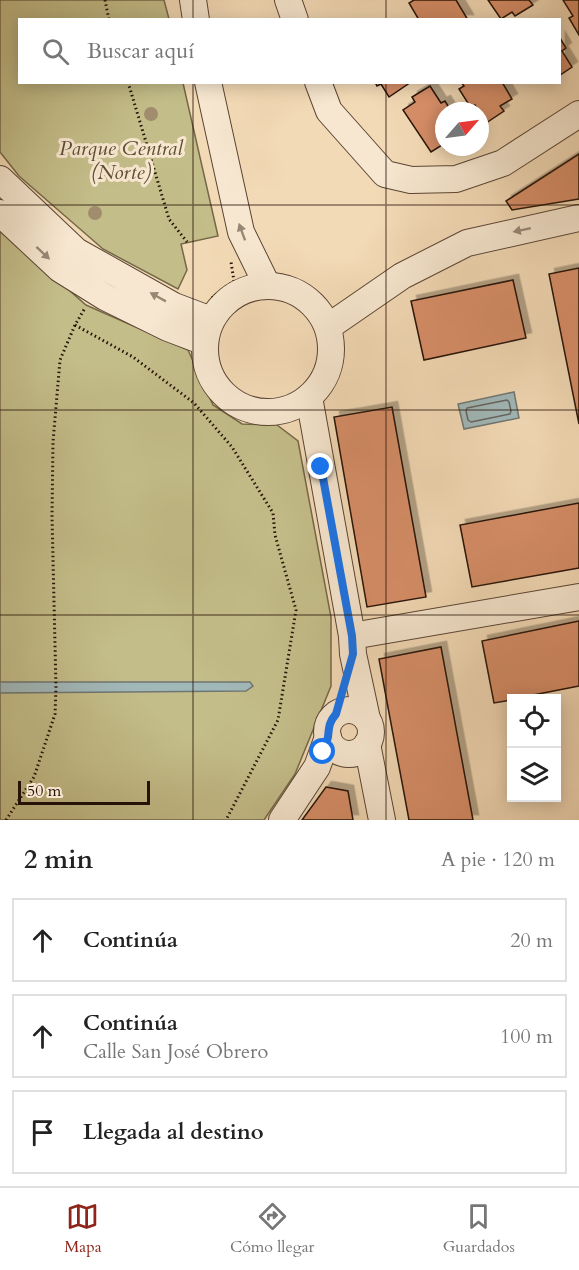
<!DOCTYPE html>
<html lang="es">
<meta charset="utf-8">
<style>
:root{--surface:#fff;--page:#f6f6f6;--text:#222;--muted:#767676;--line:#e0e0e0;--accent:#8f2418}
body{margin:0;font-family:Cardo,serif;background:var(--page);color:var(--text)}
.controls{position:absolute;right:18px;bottom:18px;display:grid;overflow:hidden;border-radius:0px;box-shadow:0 3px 15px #0003}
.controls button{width:54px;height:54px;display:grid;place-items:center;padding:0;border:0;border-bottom:2px solid var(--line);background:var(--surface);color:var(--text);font:30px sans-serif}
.compass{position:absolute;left:435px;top:102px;width:54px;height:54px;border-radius:50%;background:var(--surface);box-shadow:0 3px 15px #0003;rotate:62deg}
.scale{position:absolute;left:18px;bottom:15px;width:132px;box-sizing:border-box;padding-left:6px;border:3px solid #271207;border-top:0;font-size:16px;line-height:21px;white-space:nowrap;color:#271207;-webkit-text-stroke:4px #f7e7d0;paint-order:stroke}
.stop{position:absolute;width:18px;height:18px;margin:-14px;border:4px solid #1a73e8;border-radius:50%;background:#fff}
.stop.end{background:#1a73e8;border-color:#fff;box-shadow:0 2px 6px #0008}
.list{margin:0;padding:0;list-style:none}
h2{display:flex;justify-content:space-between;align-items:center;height:78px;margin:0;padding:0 24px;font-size:26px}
h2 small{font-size:20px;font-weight:400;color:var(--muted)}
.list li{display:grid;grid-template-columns:39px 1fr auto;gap:18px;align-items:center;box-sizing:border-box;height:84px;margin:0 12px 12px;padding:0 12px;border:2px solid var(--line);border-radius:0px}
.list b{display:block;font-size:22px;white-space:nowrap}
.list p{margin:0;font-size:20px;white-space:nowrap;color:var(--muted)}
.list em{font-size:20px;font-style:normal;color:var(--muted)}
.icon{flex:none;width:33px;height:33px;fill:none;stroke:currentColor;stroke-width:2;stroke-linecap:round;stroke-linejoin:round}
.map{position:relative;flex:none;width:579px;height:820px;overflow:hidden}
.search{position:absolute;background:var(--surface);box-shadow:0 3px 15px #0003;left:18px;right:18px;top:18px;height:66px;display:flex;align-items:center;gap:15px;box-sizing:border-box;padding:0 21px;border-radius:0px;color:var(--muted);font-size:22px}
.sheet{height:366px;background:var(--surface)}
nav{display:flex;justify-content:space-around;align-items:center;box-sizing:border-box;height:84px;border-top:2px solid var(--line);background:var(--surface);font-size:16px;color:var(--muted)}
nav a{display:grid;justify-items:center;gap:3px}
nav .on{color:var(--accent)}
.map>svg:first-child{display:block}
.green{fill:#c3bd89;stroke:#756848;stroke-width:1.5}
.water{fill:#a1b8b9;stroke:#707672;stroke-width:1.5}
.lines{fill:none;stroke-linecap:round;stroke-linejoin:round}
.shore{stroke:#646560;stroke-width:1.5}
.building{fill:#d78e68;stroke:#271207;stroke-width:1.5;filter:url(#shadow)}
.minor-casing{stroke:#5a4433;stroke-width:28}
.path{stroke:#271207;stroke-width:3;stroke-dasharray:1.5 3;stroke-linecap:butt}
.minor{stroke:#f7e7d0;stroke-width:26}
.tree{fill:#a18d6e}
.oneway{fill:#998776}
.route{stroke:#1a73e8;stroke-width:8}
.grid{fill:none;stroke:#271207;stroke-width:1.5;stroke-opacity:0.55}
.labels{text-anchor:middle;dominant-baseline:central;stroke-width:6;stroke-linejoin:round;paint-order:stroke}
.park-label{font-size:21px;font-style:italic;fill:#5e4e34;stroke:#f7e7d0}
</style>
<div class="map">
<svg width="579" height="820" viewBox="0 0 579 820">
<defs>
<filter id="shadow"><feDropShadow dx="5.5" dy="-5.5" stdDeviation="0" flood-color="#0004"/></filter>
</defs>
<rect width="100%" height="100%" fill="#f3dab6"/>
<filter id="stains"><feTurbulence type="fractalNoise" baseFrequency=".00333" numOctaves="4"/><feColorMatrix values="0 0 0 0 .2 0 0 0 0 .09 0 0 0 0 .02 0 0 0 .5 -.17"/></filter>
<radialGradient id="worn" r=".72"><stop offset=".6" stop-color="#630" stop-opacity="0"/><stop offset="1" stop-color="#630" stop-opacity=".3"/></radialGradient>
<g class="green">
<path d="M0,0H164L169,19L20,20V82L183,83L218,236L181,244L187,270L178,289L103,249L19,176L0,152Z"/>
<path d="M0,229L86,305L188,350L213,405L242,424L277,425L298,441L331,617V686L295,774L264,820H0Z"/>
</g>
<g class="water">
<path d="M514,392L519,418L464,429L458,404Z"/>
<path d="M0,682H250L253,686L246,691L0,693Z"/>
</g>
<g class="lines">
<path class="shore" d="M507,400L509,402L511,411L510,414L471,422L468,420L466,411L467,408Z"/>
</g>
<g class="building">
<path d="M414,0H456L468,20H419L409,3Z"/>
<path d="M488,0H529L533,5L515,16L512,12L501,19Z"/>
<path d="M563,0H579V35L569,18L573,16Z"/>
<path d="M560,38L566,48L562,51L572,67L560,75Z"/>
<path d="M375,82H411L389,97L381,84L377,86Z"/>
<path d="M461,82H502L512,99L500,106L504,111L486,123L480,114V111H478L475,105L471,108L459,89L464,86Z"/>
<path d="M430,86L441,103L445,101L451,111H444V147H448L445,149L442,145L431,152L403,110L415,102L412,97Z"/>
<path d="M579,154V199L512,210L506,201Z"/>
<path d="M579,268V424L549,274Z"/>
<path d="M513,280L526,338L424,360L411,301Z"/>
<path d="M392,407L426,597L367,607L334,417Z"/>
<path d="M579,503V568L472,587L460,525Z"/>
<path d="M579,621V686L518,698H512V700L494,703L482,641Z"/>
<path d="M441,647L473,820H409L379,659Z"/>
<path d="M326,787L348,791L353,820H302Z"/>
</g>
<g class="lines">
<g class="minor-casing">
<g id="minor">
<path d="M193,0L196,20"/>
<path d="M288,0L295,20"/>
<path d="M208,82L241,232L267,285"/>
<path d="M318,82L329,111L385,174L411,180L456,179L503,163L579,114"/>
<path d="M0,179L76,251L174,306L211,320"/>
<path d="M0,213L60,269L105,297L168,328L205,342"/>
<circle cx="268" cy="349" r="63"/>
<path d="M328,327L402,276L467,243L579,218"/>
<path d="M309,397L352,636L353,654L367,719"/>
<path d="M352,636L579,597"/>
<circle cx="349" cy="732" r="22"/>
<path d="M367,744L382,820"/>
<path d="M282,820L317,767L328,737"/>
</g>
</g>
<g class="path">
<path d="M105,0L109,20"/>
<path d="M128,82L169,219L187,242"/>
<path d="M212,298L234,281L231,262"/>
<path d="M75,325L133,357L194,403L232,447L273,513L275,535L296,610L278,720L226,820"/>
<path d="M6,820L34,777L55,714L56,688L52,516L53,442L60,360L75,325L85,308"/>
</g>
<use href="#minor" class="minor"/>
</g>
<g class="tree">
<circle cx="151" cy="114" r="7"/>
<circle cx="95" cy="213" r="7"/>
</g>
<defs><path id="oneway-solid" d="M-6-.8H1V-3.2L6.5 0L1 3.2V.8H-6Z" transform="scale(1.5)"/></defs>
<g class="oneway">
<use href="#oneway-solid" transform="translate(522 230) rotate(168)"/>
<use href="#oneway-solid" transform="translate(242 232) rotate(-110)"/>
<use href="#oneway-solid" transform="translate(43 253) rotate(43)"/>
<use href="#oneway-solid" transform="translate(158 297) rotate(-151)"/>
</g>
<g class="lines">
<path class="route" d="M321,467L352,636L353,654L336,714C329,722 329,727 328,737C327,742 324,747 323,752"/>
</g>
<path class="grid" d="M193,0V20M386,0V20M193,82V820M386,82V820M0,205H579M0,410H579M0,615H579"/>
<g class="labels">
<g class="park-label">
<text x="121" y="148">Parque Central<tspan x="121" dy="24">(Norte)</tspan></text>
</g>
</g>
<rect width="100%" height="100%" filter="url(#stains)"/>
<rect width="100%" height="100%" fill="url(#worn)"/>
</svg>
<div class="controls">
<button><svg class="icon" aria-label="locate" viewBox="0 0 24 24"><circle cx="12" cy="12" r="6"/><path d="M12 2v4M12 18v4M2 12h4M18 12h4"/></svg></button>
<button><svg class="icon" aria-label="layers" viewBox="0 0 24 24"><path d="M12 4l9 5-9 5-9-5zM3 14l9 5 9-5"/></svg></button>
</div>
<svg class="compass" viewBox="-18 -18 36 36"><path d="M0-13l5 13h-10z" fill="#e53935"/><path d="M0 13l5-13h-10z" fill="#767676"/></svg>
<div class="scale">50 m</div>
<div class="stop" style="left:323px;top:752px"></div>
<div class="stop end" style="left:321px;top:467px"></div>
<div class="search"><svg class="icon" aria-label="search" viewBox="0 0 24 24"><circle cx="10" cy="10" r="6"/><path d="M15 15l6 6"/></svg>Buscar aquí</div>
</div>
<section class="sheet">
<h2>2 min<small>A pie · 120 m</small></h2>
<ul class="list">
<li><svg class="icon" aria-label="ahead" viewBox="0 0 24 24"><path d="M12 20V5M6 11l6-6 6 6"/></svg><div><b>Continúa</b></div><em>20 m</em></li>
<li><svg class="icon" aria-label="ahead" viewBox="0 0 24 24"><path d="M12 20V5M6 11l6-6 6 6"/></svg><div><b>Continúa</b><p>Calle San José Obrero</p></div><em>100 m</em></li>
<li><svg class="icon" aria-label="arrive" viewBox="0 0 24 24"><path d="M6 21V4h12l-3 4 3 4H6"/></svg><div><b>Llegada al destino</b></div></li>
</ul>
</section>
<nav>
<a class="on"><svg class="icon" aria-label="map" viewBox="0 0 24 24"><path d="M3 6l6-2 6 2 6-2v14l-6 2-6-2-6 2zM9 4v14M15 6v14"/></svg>Mapa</a>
<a><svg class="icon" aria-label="directions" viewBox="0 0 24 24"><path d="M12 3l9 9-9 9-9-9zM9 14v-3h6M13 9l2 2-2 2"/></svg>Cómo llegar</a>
<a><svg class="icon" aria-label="saved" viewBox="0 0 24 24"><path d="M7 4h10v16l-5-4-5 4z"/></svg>Guardados</a>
</nav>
